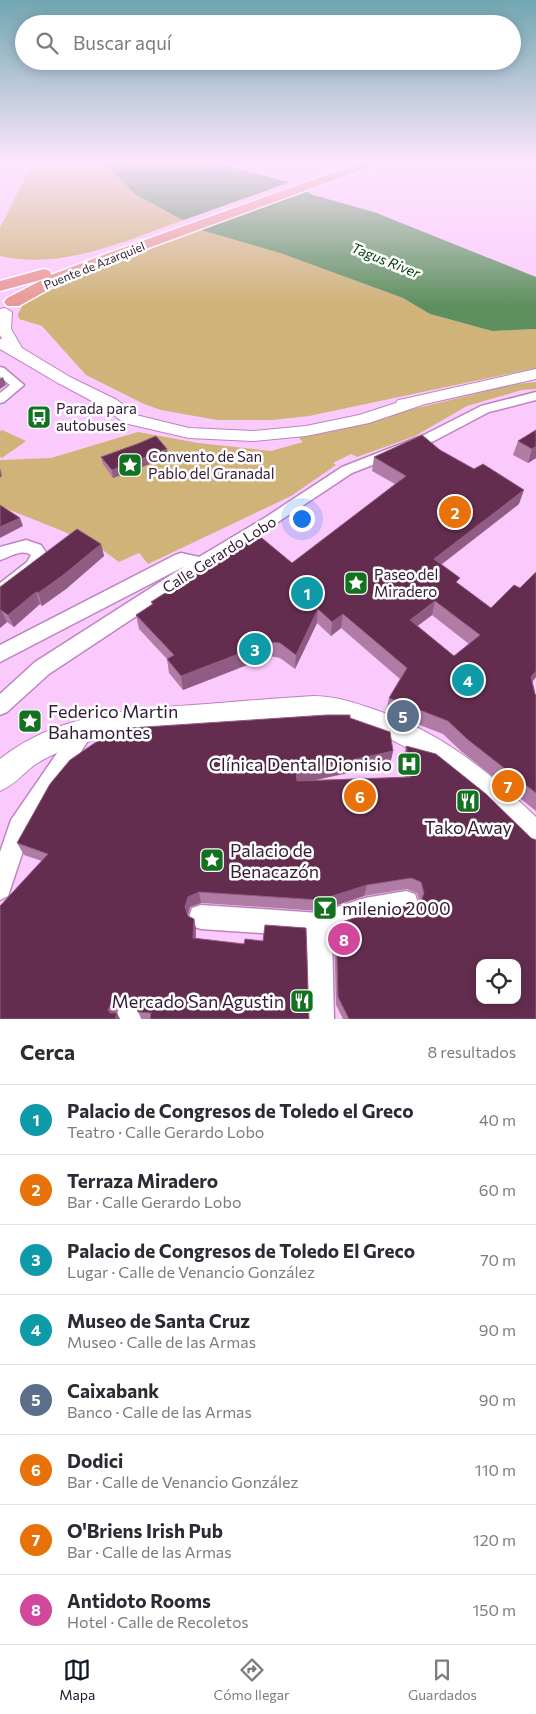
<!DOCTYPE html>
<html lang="es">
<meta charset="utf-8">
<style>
:root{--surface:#fff;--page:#f7f7f7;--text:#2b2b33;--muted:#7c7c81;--line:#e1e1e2;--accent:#111827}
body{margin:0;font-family:Commissioner,sans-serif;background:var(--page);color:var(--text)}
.controls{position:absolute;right:15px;bottom:15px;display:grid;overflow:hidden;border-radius:10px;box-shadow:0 2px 12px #0003}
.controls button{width:45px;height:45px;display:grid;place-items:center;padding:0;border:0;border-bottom:1px solid var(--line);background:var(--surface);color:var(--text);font:25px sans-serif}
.you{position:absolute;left:301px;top:518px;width:18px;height:18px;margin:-12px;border:4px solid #fff;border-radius:50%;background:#1a73e8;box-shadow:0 0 0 8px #1a73e833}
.badge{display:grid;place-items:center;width:32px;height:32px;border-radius:50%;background:var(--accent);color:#fff;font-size:16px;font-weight:700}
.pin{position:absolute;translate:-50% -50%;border:2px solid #fff;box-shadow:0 1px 5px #0006}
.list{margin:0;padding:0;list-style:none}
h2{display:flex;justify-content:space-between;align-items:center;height:65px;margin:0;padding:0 20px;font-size:21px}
h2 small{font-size:16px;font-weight:400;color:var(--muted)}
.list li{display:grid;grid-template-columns:32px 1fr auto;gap:15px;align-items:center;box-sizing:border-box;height:70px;padding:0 20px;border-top:1px solid var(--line)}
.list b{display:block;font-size:19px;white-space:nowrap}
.list p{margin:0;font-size:16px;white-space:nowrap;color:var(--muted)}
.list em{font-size:16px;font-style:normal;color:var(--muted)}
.icon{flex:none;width:28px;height:28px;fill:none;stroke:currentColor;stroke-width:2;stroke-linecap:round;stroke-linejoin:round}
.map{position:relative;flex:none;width:536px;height:1019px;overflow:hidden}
.search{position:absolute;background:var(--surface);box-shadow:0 2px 12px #0003;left:15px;right:15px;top:15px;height:55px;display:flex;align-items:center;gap:12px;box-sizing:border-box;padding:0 18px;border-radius:28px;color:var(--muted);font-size:19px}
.sheet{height:625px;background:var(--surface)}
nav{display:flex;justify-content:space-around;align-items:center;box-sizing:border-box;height:70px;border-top:1px solid var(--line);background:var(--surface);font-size:14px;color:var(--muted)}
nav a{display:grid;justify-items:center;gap:2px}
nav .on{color:var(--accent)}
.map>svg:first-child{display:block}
.green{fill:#cfb379}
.water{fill:#5e905f}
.pier{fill:#fbcafd}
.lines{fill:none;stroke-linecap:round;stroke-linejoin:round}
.minor-casing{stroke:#bd83c1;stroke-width:3}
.tertiary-casing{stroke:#bd83c1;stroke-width:2}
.primary-casing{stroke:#fff;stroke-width:3}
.minor{fill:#fff;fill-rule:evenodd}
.tertiary{fill:#fff;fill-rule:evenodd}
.primary{fill:#e99897;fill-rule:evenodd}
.wall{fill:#b07ca6;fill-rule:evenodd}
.shaded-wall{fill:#915c83}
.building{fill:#642d4f;stroke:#915c83;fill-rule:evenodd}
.labels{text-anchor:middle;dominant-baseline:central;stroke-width:5;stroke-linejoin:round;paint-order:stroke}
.far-street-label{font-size:12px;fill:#321b34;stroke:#fefefe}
.far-water-label{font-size:14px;font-style:italic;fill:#043e0c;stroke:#fefefe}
.poi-label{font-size:15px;fill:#321b34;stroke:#fefefe;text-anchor:start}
.street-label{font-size:15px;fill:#321b34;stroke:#fefefe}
.near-poi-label{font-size:18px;fill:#321b34;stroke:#fefefe;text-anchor:start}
</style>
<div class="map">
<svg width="536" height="1019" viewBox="0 0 536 1019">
<rect width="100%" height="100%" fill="#fbcafd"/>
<g class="green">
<path d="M33,162H103L135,194L184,220C124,241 64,270 0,256V228Z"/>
<path d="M201,230L280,253L403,298L430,314L492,331L536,329V368L309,416L272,420H217L161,410L144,404L86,375L42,326L19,319L18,314L23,305L56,285Z"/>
<path d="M536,382V389L522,390L467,406L415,436L357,457L351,454L333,463L336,465L291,496L148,564L139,553L119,562L82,535L74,537L65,532L0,506V460L51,458L138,432L198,443L271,451L303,442L298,437L516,384Z"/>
<path d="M2,430L26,441L2,458L0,457V431Z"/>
</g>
<path class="water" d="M103,162H218L227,166L289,182L313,195L374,212L536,277V329L492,331L430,314L403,298L280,253L201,230L135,194Z"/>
<path class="pier" d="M293,181L309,189L198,231L181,221Z"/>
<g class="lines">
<g class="minor-casing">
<g id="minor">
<path d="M0,367L4,368L24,385L4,402L0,403V393L10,385L0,377Z"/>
<path d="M536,392V400L489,412L434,441L352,473L49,674L7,712L0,715V694L35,662L185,566L0,662V645L175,555L181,553L199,557L266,517L342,467L424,435L481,406Z"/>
<path d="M26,540L41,545L47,554L39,570L6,597L0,598V583L27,562L31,555C22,548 10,557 0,560V547Z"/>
<path d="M84,721L91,724L94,730L91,736L29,833L8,896L0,900V852L11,820L77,724Z"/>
<path d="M406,891L415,894L418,903L415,912L406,915L365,922L332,933L334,1019H308L307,936L201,929L192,926L189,917L192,908L201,905L319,913L365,898Z"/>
<path d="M128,1005L137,1009L141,1019H115L119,1009Z"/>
</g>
</g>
<g class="tertiary-casing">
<g id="tertiary">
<path d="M5,308L12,312L11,329L22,348L70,377L117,400L136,415L189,428L253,431L306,426L359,415L396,403L398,400L404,399L536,369V379L425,404L369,423L306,436L253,441L189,438L124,423L105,408L58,383L0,349V339H2L0,335V309Z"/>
<path d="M314,696C332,696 350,701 367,707C436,729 484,767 536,817V853L525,849C469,792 404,725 318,719C305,718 290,721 277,722C255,724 234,726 212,727C168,731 121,731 77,745C62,750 46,757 33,766C22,775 14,785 0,791V759C59,712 135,709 207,704C243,701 278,698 314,696Z"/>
</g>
</g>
<g class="primary-casing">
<path id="primary" d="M363,162H380L378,164L113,261L62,282L19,306H7L4,302L7,298L44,279L0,291V281L44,269L50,271L51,275L103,255Z"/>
</g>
<use href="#minor" class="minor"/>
<use href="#tertiary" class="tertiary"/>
<use href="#primary" class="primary"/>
</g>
<g class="wall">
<path d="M536,430V458L528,463L513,455L518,441Z"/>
<path d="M167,449L168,457L113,478L103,464L101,457Z"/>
<path d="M440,450L519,504L441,565L458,584L491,608L520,588L536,572V677L532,682L535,694L536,695V811L462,752L443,734L386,712L389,698L400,679L341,628L331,636L317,623L295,669L280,658L270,656L183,690L169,673L167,659L139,629L136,615L152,604L151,602L292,563L395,484L372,471L374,457ZM432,615L469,644L454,656L417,626Z"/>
<path d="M101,544L104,556L66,589L42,606L40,604L14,627L7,622L0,628V587Z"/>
<path d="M350,718L393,751L390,764L312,781L405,777L403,759L406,746L536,1019H343L336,1005L334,934L336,924L420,903L417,893L407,889L364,896L319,911L201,903L190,907L188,916L194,919L196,929V938L309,1019H142L137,1007L129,1003L118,1007L116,1013H117L120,1019H0L42,861L24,855L17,843Z"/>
</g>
<g class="shaded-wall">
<path d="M3,377L6,385L0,389V379Z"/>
<path d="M536,446V458L528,463L532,449Z"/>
<path d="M167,449L168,457L113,478L112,470Z"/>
<path d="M0,468L2,476L0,478Z"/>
<path d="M524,490L519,504L430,573L434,559Z"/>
<path d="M20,518L23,526L0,538V527Z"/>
<path d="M101,544L104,556L66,589L42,606L38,593Z"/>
<path d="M36,592L40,604L14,627L8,615Z"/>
<path d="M435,601L432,615L407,634L410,620Z"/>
<path d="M318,609L317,623L295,669L296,655Z"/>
<path d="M1,610L7,622L0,628V611Z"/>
<path d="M343,614L341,628L331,636L332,622Z"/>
<path d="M270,642V656L183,690L181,676Z"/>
<path d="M536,671V677L525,691L531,677Z"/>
<path d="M393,751L390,764L295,784L296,772Z"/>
<path d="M367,885L364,896L319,911L320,900Z"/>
<path d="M199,892L201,903L190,907L187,918L185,907L188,897Z"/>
<path d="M194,919L196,929L195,948L193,938Z"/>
<path d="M124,995L129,1003L118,1007L113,1018L108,1010L113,999Z"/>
<path d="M117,1013L120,1019H115Z"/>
</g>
<g class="building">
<path d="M536,430V446L532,449L518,441Z"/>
<path d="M422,435L440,450L474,469L483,464L524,490L434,559L460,578L456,582L491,608L514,585L520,588L536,572V671L531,677L535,694L536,695V793L467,739L448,721L389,698L407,668L343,614L332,622L318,609L296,655L280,643L270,642L181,676L167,659L174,655L136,615L153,604L151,602L257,534L292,563L406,476L374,457ZM435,601L480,635L454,656L410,620Z"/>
<path d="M156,436L167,449L112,470L101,457L137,444Z"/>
<path d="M0,505L20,518L0,527Z"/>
<path d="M77,529L101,544L62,576L38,593L36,592L8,615L1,610L0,611V587Z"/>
<path d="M327,715H350V718L390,732L393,751L296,772L297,781L411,777L406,746L436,754L486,794L531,838L536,840V1019H349L338,997L336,924L369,913L420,903L424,893L421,882L411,878L367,885L320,900L199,892L188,897L185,907L188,916L194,919L193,938L244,944L245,939L263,941L265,925L306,928L309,1019H150L151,1013L138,1012L134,1000L124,995L113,999L108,1010L110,1013H117L115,1019H0V906L48,854L17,843L50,784L70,760L115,729ZM480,963H517V1000H480Z"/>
</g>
<linearGradient id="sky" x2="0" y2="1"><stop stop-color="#71a6b1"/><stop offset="0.53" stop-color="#fde7fe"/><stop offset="1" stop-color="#fde7fe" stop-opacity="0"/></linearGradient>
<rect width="536" height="305" fill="url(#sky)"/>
<defs>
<g id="bus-square" transform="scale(1.25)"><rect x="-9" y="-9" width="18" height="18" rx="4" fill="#137220" stroke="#fefefe"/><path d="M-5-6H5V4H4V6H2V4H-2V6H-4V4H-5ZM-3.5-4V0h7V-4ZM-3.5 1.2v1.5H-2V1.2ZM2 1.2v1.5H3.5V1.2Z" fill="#fff"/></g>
<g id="sight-square" transform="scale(1.25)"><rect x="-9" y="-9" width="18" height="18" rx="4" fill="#137220" stroke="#fefefe"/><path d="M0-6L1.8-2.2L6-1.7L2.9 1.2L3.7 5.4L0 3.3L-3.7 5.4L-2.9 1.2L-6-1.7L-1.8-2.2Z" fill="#fff"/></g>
<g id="hospital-square" transform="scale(1.25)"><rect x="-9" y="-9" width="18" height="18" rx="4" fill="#137220" stroke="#fefefe"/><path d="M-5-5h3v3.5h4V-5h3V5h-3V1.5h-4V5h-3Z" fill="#fff"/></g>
<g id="restaurant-square" transform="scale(1.25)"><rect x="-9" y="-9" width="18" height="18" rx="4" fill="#137220" stroke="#fefefe"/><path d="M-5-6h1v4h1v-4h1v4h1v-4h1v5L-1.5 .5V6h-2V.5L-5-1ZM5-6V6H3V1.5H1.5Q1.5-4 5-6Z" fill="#fff"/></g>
<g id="bar-square" transform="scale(1.25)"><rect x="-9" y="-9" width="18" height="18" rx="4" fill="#137220" stroke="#fefefe"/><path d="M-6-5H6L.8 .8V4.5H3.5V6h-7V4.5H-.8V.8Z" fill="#fff"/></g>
</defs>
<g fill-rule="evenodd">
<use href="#bus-square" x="39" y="417"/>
<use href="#sight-square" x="130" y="465"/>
<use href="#sight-square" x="356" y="583"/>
<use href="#sight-square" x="30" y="721"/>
<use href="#hospital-square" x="409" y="764"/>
<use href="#restaurant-square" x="468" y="801"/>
<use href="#sight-square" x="212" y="860"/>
<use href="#bar-square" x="325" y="908"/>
<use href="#restaurant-square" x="302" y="1001"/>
</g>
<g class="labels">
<g class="far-street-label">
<text transform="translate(94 265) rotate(-22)">Puente de Azarquiel</text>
</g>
<g class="far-water-label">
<text transform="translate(386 260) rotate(22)">Tagus River</text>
</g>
<g class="poi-label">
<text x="56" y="408">Parada para<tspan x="56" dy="17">autobuses</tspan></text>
<text x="148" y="456">Convento de San<tspan x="148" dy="17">Pablo del Granadal</tspan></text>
<text x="374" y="574">Paseo del<tspan x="374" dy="17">Miradero</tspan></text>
</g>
<g class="street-label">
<text transform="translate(219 554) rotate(-32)">Calle Gerardo Lobo</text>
</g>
<g class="near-poi-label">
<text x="48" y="711">Federico Martin<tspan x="48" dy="21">Bahamontes</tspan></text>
<text x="392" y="764" text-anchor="end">Clínica Dental Dionisio</text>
<text x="468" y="827" text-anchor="middle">Tako Away</text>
<text x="230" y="850">Palacio de<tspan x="230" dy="21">Benacazón</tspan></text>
<text x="342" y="908">milenio 2000</text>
<text x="284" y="1001" text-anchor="end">Mercado San Agustin</text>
</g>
</g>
</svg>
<div class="controls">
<button><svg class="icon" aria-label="locate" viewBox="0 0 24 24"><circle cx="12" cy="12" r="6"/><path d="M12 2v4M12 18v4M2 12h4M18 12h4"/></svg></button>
</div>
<div class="you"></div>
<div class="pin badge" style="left:307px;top:593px;background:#0f9aa8">1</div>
<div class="pin badge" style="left:455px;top:512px;background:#e8710a">2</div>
<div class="pin badge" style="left:255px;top:649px;background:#0f9aa8">3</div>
<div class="pin badge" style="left:468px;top:680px;background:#0f9aa8">4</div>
<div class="pin badge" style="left:403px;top:716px;background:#5c6f8a">5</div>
<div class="pin badge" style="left:360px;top:796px;background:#e8710a">6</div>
<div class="pin badge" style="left:508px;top:786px;background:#e8710a">7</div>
<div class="pin badge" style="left:344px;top:939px;background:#d1479c">8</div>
<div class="search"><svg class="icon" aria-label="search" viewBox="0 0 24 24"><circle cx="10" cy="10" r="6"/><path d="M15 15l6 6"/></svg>Buscar aquí</div>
</div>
<section class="sheet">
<h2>Cerca<small>8 resultados</small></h2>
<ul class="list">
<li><span class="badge" style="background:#0f9aa8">1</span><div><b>Palacio de Congresos de Toledo el Greco</b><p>Teatro · Calle Gerardo Lobo</p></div><em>40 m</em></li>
<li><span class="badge" style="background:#e8710a">2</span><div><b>Terraza Miradero</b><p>Bar · Calle Gerardo Lobo</p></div><em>60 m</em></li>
<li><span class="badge" style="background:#0f9aa8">3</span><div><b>Palacio de Congresos de Toledo El Greco</b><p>Lugar · Calle de Venancio González</p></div><em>70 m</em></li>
<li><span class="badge" style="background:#0f9aa8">4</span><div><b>Museo de Santa Cruz</b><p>Museo · Calle de las Armas</p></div><em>90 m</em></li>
<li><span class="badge" style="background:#5c6f8a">5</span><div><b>Caixabank</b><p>Banco · Calle de las Armas</p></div><em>90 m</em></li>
<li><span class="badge" style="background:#e8710a">6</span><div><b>Dodici</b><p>Bar · Calle de Venancio González</p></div><em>110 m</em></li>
<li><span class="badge" style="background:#e8710a">7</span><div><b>O'Briens Irish Pub</b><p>Bar · Calle de las Armas</p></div><em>120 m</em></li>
<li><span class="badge" style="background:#d1479c">8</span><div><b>Antidoto Rooms</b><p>Hotel · Calle de Recoletos</p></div><em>150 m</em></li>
</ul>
</section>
<nav>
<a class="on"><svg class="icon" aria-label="map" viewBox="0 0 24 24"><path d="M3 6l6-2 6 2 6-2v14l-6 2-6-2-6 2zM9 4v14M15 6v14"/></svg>Mapa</a>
<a><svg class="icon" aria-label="directions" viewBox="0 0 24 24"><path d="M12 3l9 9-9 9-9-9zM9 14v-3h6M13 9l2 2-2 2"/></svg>Cómo llegar</a>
<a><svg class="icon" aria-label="saved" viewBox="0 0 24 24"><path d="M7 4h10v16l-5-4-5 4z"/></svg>Guardados</a>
</nav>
